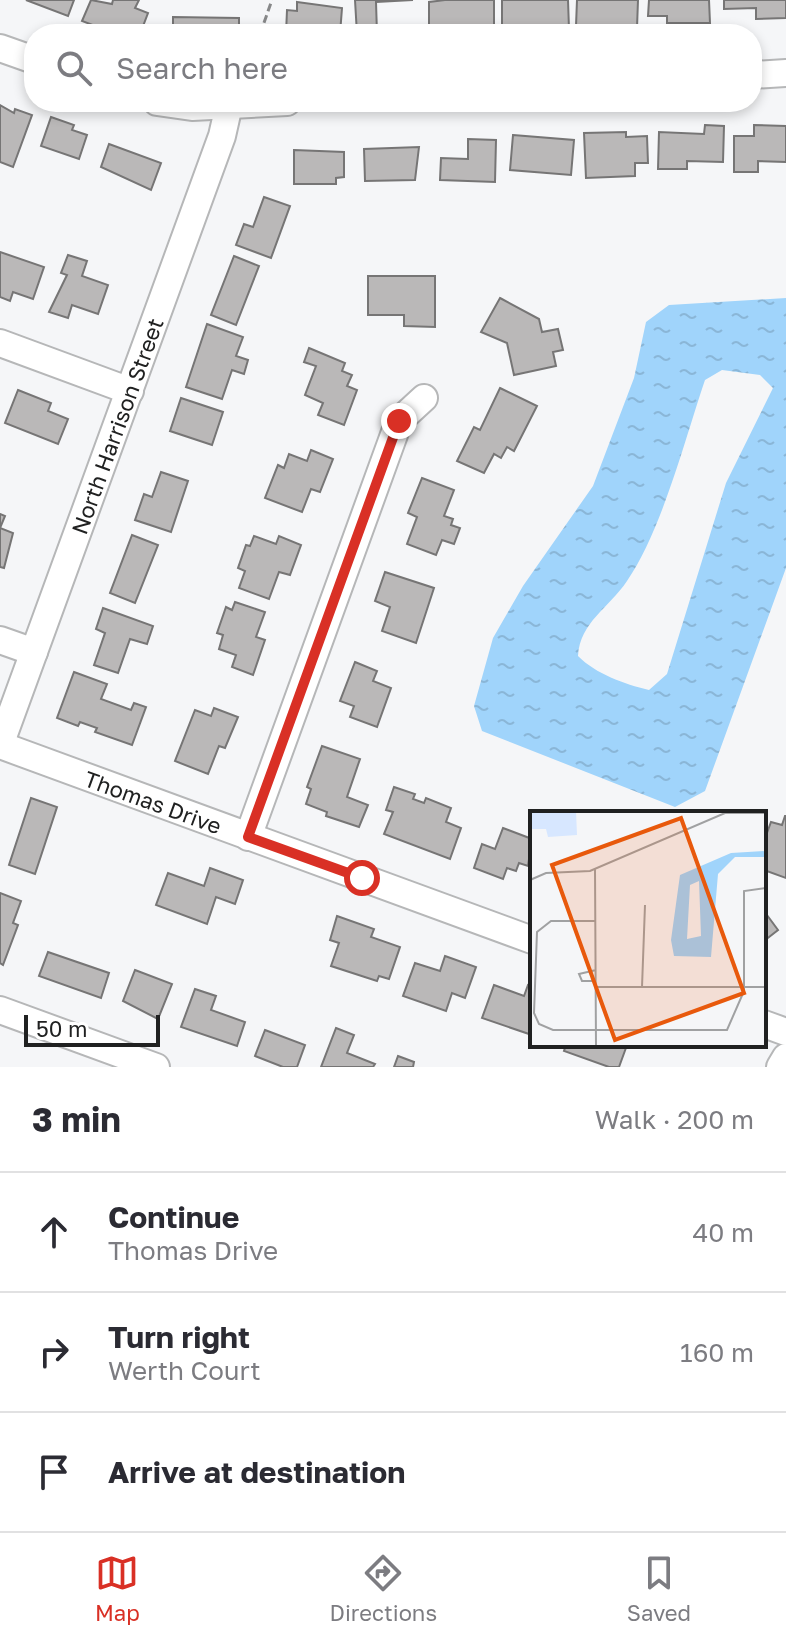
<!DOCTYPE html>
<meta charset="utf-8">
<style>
:root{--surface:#fff;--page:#f7f7f7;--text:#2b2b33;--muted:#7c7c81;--line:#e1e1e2;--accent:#d93025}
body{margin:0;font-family:"Golos Text",sans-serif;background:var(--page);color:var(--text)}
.scale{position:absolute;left:24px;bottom:20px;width:136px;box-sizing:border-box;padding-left:8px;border:4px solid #202121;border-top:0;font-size:22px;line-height:28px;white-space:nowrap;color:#202121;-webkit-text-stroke:6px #fff;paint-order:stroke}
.stop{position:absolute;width:24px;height:24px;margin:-18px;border:6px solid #d93025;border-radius:50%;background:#fff}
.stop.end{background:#d93025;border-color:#fff;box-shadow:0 2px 8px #0008}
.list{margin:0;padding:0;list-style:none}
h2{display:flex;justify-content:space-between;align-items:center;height:104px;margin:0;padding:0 32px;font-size:34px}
h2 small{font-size:26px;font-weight:400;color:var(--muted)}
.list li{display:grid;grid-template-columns:52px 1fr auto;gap:24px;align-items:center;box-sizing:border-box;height:120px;padding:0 32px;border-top:2px solid var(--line)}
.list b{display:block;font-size:30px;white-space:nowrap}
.list p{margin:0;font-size:26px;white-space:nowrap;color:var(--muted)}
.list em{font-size:26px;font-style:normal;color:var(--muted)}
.icon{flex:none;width:44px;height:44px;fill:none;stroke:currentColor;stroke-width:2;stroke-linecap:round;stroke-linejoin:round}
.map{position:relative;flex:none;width:786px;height:1067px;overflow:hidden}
.search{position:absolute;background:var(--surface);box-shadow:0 4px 12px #0003;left:24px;right:24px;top:24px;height:88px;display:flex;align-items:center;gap:20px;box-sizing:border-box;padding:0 28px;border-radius:32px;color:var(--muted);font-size:30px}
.sheet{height:464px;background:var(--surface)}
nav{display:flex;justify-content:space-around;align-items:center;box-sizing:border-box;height:112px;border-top:2px solid var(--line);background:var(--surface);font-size:22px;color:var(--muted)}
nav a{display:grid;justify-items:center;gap:4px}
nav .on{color:var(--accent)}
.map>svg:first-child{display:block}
.water{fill:url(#water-ripples);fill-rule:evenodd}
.building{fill:#bab8b8;stroke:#767575;stroke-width:2}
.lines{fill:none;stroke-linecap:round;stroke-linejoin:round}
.minor-casing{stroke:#b6b7b8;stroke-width:30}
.path{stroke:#878889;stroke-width:3;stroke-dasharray:8 4;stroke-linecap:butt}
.minor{stroke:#fff;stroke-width:26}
.route{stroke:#d93025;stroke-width:10}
.labels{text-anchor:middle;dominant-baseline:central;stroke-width:6;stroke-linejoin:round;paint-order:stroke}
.street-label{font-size:22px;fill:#202121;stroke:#fff}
.inset-road{fill:none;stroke:#a0a1a2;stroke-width:2}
.view{fill:#e8590c;fill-opacity:0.15;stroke:#e8590c;stroke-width:4}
.inset-edge{fill:none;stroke:#202121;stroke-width:4}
</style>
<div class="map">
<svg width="786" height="1067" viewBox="0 0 786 1067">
<defs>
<pattern id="water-ripples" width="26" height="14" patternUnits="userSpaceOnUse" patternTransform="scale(2)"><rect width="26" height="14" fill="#a0d4fb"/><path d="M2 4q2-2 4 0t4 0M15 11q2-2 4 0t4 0" fill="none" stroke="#8ab6d7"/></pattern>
</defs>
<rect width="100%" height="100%" fill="#f5f6f8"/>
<path class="water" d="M786,298V568L705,791L675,807L482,731L474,706L493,638L523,586L593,486L634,378L646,322L669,305ZM722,370L760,375L773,388L726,483L667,674L649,690C624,684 596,674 578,656C580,622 609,608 627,581C662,530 685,439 705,380Z"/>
<g class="building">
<path d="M26,0H74L68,16Z"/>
<path d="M91,0L112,4L113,0H139L135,8L148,13L140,34H116L82,21Z"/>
<path d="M355,0H413L376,2L377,34H357Z"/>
<path d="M445,0H494V34H429V2Z"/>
<path d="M502,0H568L569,29L502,31Z"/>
<path d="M577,0H638L637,28L576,26Z"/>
<path d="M649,0H709L710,23H667V16H648Z"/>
<path d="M724,0H786V18L756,19V8L724,9Z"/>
<path d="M297,2L342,8L340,34H286L287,10L297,11Z"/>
<path d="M173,17L239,18V34H173Z"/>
<path d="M0,105L14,113L15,109L32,115L13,167L0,162Z"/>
<path d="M51,117L74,125L72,130L87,135L79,159L41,146Z"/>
<path d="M705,125L724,126L723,162L687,161V169H658L659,132L704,134Z"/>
<path d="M754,125L786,126V162L758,161V172H734V136H754Z"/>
<path d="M626,132V137L647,136L648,163H635V176L586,178L584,133Z"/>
<path d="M513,135L574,140L571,175L510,170Z"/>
<path d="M468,139L496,140L495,182L440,180L441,158L468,159Z"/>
<path d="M109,144L161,163L151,190L101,167Z"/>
<path d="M419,147L415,180L365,181L364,149Z"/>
<path d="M294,150L344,152V177L336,178V184H294Z"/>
<path d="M264,197L290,206L271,258L236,245L244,224L253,227Z"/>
<path d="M0,252L44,267L33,299L13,292L10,301L0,297Z"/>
<path d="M68,255L87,261L82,276L108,285L98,314L72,305L68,318L49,312L67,275L61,273Z"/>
<path d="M234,256L259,266L236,325L211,315Z"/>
<path d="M368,276H435V327L404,326V315H368Z"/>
<path d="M500,298L539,319L542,332L558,329L563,350L553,352L556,366L514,375L507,343L481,332Z"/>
<path d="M207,324L243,337L236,356L248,360L244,374L232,370L222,399L186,387Z"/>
<path d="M309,348L345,363L342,371L352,375L347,386L357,390L344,425L318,415L323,403L305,395L316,366L304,362Z"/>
<path d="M500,388L537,406L514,451L507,447L501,458L494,454L484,473L457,461L474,427L480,430Z"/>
<path d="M18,390L51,403L48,411L68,419L58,444L5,423Z"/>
<path d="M181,398L223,412L212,445L170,431Z"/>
<path d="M311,450L333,459L320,492L311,489L302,512L265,498L278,465L284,468L289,454L307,461Z"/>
<path d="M161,472L188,481L171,532L135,520L144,494L152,497Z"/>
<path d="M422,478L454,490L444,516L453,519L451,525L460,528L454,544L442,540L436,555L407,544L417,517L408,513Z"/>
<path d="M0,514L5,516L0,528L13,533L4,568L0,567Z"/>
<path d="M132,535L158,545L135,603L110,593Z"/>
<path d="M254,536L276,544L279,536L301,545L290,575L279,572L269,599L239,588L245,571L238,568L246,545L250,546Z"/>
<path d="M385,572L434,588L416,643L382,631L390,607L375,601Z"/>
<path d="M235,602L265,612L256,637L265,640L253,675L232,667L236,655L219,649L223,635L217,633L226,607L232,610Z"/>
<path d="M103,608L153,626L147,644L130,639L118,673L94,665L105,633L96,629Z"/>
<path d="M355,662L377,671L373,681L391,688L377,727L350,717L354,706L340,701Z"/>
<path d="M74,672L107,684L101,699L131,710L134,703L146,707L132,745L95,732L97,728L80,722L78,726L57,718Z"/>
<path d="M214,708L238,717L225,748L219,746L208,774L175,761L195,710L211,716Z"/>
<path d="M322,746L360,759L347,797L368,805L359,827L326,816L327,812L306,804L311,789L307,787Z"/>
<path d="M394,787L415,794L413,799L424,803L426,798L451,808L446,822L461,828L450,859L384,834L393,812L386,810Z"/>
<path d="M31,798L57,807L35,874L9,865Z"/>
<path d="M785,816H786V878L764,870V841L771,822L782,825Z"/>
<path d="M503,828L532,839L528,866L519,863L516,871L507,868L503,879L474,868L482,844L495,849Z"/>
<path d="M210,868L243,880L235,904L216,897L207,924L156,905L168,873L204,886Z"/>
<path d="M0,893L21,901L13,923L18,925L3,965L0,963Z"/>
<path d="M764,911L778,930L764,941Z"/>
<path d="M337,916L374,929L371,937L400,947L389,979L379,976L377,981L331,966L339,943L330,940Z"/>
<path d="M48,952L109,973L101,998L39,976Z"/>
<path d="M445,956L476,967L465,998L452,993L446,1011L403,996L415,963L440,971Z"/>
<path d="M135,970L172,984L158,1019L123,1001Z"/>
<path d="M494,985L524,996L528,985L532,986V1035L482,1018Z"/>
<path d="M195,989L216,996L211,1010L245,1022L237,1046L181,1027Z"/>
<path d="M336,1028L354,1035L347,1053L375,1064L373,1067H321Z"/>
<path d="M265,1030L305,1045L297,1067H283L255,1056Z"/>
<path d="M566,1045H627L619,1067H609L564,1051Z"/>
<path d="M398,1056L414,1062L413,1067H394Z"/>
</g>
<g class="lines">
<g class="minor-casing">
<g id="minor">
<path d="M0,48L34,60"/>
<path d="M752,75L786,73"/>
<path d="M157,102L192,107L287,102"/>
<path d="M0,343L130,391"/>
<path d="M0,640L34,652"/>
<path d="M0,745L222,136L229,105"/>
<path d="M0,745L532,940"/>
<path d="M248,837L399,421L424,398"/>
<path d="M0,1010L156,1067"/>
<path d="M764,1024L786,1032"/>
<path d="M780,1067L786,1057"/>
</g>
</g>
<path class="path" d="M260,34L272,0"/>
<use href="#minor" class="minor"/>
</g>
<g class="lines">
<path class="route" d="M362,878L248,837L399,421"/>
</g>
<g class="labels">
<g class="street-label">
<text transform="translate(117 426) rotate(-70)">North Harrison Street</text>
<text transform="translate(153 802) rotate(20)">Thomas Drive</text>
</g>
</g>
<g transform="translate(530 811)">
<rect width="236" height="236" fill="#f5f6f8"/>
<path d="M0,0H46L47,24L18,26L16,18H0Z" fill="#d7e7ff"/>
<path d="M236,40V46H205L188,63L181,146L144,145L141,129L150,64L201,42ZM169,70L171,125L157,128L160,74Z" fill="#a0d4fb" fill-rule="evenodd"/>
<path class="inset-road" d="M65,58L66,236M0,69L16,62L60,60L195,2H236M66,110H21L7,121L4,202L9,213L23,219H197L214,180V80L236,77M66,159L49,163L52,170H66M66,176H236M112,176L115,94"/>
<path class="view" d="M151,7L214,182L85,229L22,54Z"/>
<rect width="236" height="236" class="inset-edge"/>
</g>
</svg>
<div class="scale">50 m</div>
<div class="stop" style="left:362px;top:878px"></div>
<div class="stop end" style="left:399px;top:421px"></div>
<div class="search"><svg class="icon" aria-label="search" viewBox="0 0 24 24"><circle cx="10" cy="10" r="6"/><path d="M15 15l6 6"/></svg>Search here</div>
</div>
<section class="sheet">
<h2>3 min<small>Walk · 200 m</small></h2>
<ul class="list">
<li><svg class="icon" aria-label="ahead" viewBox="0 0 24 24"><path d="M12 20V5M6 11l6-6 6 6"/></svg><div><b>Continue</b><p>Thomas Drive</p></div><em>40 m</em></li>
<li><svg class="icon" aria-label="right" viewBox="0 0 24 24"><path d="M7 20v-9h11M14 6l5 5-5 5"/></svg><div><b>Turn right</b><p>Werth Court</p></div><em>160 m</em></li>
<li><svg class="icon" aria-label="arrive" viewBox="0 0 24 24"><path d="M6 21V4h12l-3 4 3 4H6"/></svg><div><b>Arrive at destination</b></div></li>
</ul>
</section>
<nav>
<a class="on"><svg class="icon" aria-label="map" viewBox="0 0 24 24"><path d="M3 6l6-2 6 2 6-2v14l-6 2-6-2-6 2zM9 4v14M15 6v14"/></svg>Map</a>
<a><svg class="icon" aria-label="directions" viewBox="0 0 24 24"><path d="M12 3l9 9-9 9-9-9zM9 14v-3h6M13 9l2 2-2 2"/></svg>Directions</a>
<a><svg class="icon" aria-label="saved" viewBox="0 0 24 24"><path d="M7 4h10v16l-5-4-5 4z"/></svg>Saved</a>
</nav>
